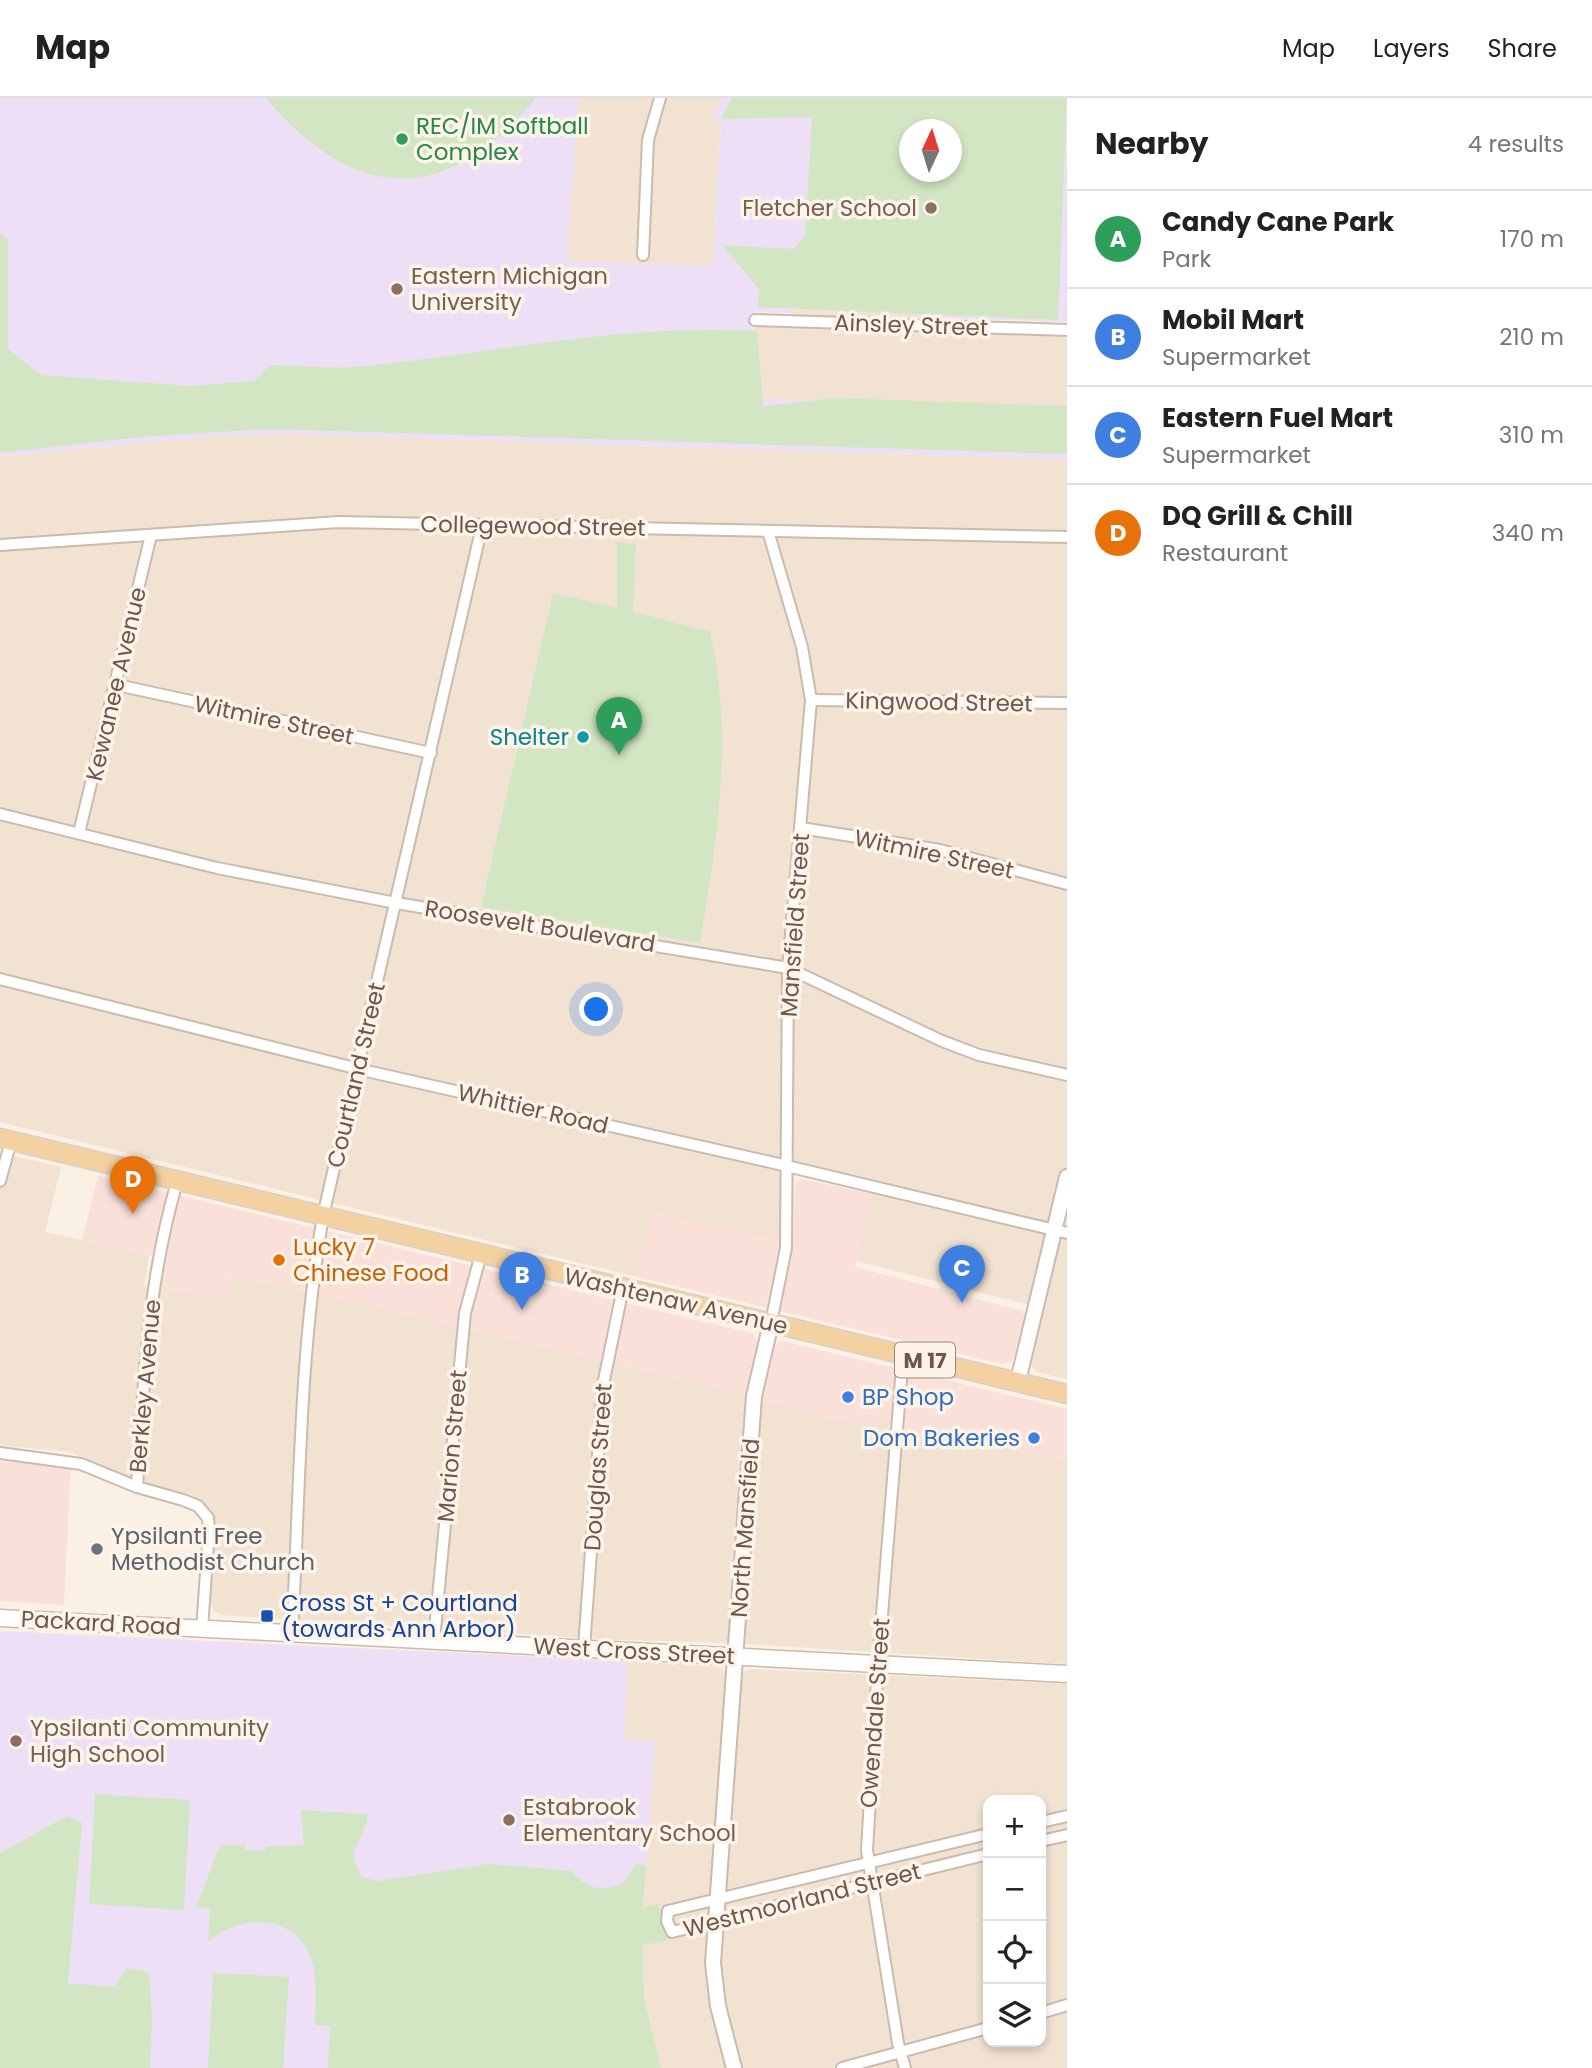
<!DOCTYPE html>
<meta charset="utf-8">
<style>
:root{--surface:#fff;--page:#f6f6f6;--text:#222;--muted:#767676;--line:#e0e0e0;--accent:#db2777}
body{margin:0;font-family:Poppins,sans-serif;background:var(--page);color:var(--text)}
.controls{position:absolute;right:21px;bottom:21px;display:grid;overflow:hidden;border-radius:14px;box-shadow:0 4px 10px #0003}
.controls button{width:63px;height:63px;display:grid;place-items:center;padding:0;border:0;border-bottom:2px solid var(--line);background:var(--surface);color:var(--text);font:35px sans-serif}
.compass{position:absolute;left:899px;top:21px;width:63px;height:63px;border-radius:50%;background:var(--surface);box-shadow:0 4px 10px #0003;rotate:4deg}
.you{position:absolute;left:597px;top:912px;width:24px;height:24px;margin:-18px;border:5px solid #fff;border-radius:50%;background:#1a73e8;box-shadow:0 0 0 10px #1a73e833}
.badge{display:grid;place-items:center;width:46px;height:46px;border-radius:50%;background:var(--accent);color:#fff;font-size:23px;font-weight:700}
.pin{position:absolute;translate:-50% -58px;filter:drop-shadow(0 2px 4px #0008)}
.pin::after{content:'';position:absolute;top:37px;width:24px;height:21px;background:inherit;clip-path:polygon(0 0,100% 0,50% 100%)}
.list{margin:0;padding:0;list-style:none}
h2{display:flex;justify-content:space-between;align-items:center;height:91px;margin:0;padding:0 28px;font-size:30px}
h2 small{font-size:23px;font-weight:400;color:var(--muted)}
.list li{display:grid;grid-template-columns:46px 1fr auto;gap:21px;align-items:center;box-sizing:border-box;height:98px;padding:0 28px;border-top:2px solid var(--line)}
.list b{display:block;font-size:26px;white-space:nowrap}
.list p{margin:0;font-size:23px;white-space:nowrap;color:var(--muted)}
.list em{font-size:23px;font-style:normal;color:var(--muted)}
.icon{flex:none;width:38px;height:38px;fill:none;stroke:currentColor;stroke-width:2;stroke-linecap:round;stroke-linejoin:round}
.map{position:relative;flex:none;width:1067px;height:1970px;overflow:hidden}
header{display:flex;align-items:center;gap:42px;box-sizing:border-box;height:98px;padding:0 35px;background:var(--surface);border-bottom:2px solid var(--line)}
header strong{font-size:33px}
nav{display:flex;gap:38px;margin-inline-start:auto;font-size:24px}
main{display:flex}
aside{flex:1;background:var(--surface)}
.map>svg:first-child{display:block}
.residential{fill:#f1e2d2;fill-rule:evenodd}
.commercial{fill:#f9e0d8}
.education{fill:#ede0f6;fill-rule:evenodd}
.green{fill:#d3e6c3;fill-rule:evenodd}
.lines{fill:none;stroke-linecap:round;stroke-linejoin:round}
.minor-casing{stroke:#ccbaae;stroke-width:14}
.tertiary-casing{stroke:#ccbaae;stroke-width:18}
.secondary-casing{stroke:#ceb9ab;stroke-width:19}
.primary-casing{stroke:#d7d0cd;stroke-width:21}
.minor{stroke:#fff;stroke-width:10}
.tertiary{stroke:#fff;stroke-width:14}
.secondary{stroke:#fff;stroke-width:16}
.primary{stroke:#f3d1a1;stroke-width:18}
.leisure-dot{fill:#2e9e5b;stroke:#fdf4e9;stroke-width:2.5}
.education-dot{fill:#8d6e63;stroke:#fdf4e9;stroke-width:2.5}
.culture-dot{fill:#0f9aa8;stroke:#fdf4e9;stroke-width:2.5}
.food-dot{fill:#e8710a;stroke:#fdf4e9;stroke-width:2.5}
.shop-dot{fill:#3f7fe0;stroke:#fdf4e9;stroke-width:2.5}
.worship-dot{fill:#6b7280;stroke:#fdf4e9;stroke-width:2.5}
.transit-dot{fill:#1a4fb4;stroke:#fdf4e9;stroke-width:2.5}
.labels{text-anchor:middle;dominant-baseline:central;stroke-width:7;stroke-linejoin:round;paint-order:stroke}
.shield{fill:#fdf4e9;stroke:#9a867b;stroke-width:2}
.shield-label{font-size:21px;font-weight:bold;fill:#6f574c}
.leisure-label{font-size:23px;fill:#27864d;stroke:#fdf4e9;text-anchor:start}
.education-label{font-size:23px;fill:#785e54;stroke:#fdf4e9;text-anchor:start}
.street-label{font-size:23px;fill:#6f574c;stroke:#fdf4e9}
.culture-label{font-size:23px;fill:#0d838f;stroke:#fdf4e9;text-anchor:end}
.food-label{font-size:23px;fill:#c56008;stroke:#fdf4e9;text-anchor:start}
.shop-label{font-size:23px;fill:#366cbe;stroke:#fdf4e9;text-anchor:start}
.worship-label{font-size:23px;fill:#5b616d;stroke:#fdf4e9;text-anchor:start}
.transit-label{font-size:23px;fill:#164399;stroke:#fdf4e9;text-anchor:start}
</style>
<header>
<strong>Map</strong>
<nav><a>Map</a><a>Layers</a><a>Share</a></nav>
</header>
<main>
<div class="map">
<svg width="1067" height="1970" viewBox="0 0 1067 1970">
<rect width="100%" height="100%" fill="#faf0e3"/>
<g class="residential">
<path d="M579,0H722L713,168L567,163Z"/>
<path d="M796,146L917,150L915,233L1067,238V313L752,301L755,228L793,229Z"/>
<path d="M295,336L1067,362V1281L1037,1274L1031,1267L1042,1210L856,1163L876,1082L781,1060L779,1142L654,1115L638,1179L0,1024V359L225,337Z"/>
<path d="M13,1058L61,1069L45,1134L149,1157L144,1189L227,1200L230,1178L314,1195L748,1297L728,1545L599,1541L222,1517L215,1514L210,1504L212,1441L206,1410L193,1397L147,1386L70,1354L0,1347V1090L7,1062Z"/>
<path d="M761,1301L831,1322L889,1326V1340L967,1344L1067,1362V1566L745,1546Z"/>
<path d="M628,1563L717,1568L728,1574L708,1880L712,1913L728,1970H661L644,1900L643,1846L666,1842L658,1806L643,1810L655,1643L624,1642Z"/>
<path d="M750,1571L1067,1586V1970H740L726,1913L720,1856L740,1576ZM988,1702H1041V1944H988Z"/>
</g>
<g class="commercial">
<path d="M98,1078L754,1236L759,1248L748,1297L314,1195L230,1178L227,1201L154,1190L158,1159L82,1143Z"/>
<path d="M801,1081L873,1096L855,1169L1026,1214L1012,1263L1002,1266L638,1179L653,1115L793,1144L795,1087Z"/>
<path d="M781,1243L1067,1311V1362L967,1344L903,1340V1327L831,1322L761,1301L773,1250Z"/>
<path d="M0,1363L71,1367L64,1507L0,1503Z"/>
</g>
<g class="education">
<path d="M0,0H579L567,163L713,168L721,23L713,22L722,0H1067V224L915,219L917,150L796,146L793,215L755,214L752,300L1067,313V362L295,336L225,337L0,359ZM909,32H951V74H909Z"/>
<path d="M0,1533L628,1563L624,1642L655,1643L643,1809L658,1806L667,1843L643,1847L644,1900L661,1970H0Z"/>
</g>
<g class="green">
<path d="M266,0H536C446,108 356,107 266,0Z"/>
<path d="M732,0H1067L1058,222L758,209L759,191L722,147L794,151L805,137L812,19L721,21ZM909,32H951V74H909Z"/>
<path d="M0,135L8,142V251L41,277L190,288L254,283L270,267C298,267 327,271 355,269C489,256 622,225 757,233L763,308L836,300L1067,308V356L269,331L141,339L0,355Z"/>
<path d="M617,444L636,446L633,514L710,534C734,636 717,743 700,845L481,809L553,495L617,510Z"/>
<path d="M95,1696L190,1702L184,1812L89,1806Z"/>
<path d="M301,1712L368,1716C366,1744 342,1748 362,1779L378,1783L489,1766L571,1773C587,1791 600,1794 623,1786L635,1766L646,1768L643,1809L658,1806L667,1843L643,1847L644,1900L661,1970H328L330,1928L315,1927C315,1909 317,1890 314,1872C304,1817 245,1812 208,1844L210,1811L196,1810L220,1747H245V1752L265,1753L266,1748L304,1747Z"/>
<path d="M67,1718L82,1725L68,1885L115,1889L127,1870L149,1874L152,1920L150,1970H0V1755Z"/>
<path d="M213,1875L289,1879L283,1970H208Z"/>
</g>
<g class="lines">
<g class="minor-casing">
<g id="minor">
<path d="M643,157L648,42L660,0"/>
<path d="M755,222L1067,232"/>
<path d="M768,433L802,549L811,602L788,870L786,1150L771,1225"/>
<path d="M0,447L339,424L1067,439"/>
<path d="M117,587L431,655"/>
<path d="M811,602L1067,605"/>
<path d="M0,716L217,770L396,805L788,870L942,943L979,957L1067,977"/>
<path d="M801,730L940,752L1067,786"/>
<path d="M79,735L151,437"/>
<path d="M0,881L371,974L770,1064L1067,1135"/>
<path d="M0,1083L11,1043"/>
<path d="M903,1257L878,1566L867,1752L898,1945L905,1970"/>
<path d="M0,1355L81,1366L137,1389L183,1402L198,1408L208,1420L209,1432L202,1531"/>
<path d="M137,1389C144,1282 147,1187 177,1084"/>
<path d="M292,1535C300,1396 299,1256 323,1118L482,428"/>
<path d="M434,1542L465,1215L481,1156"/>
<path d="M584,1550L603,1287L623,1190"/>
<path d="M1041,1724L1067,1718"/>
<path d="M988,1736L668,1813L667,1823L672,1834L988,1756"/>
<path d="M1041,1743L1067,1737"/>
<path d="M1041,1915L1067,1907"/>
<path d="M842,1970L988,1930"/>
</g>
</g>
<g class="tertiary-casing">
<g id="tertiary">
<path d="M1018,1283L1067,1079"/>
<path d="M734,1970L718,1908L713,1865L754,1298L771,1225"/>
</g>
</g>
<g class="secondary-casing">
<path id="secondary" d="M0,1520L1067,1576"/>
</g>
<g class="primary-casing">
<path id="primary" d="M0,1040L1067,1296"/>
</g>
<use href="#minor" class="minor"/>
<use href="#tertiary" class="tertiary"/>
<use href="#secondary" class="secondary"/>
<use href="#primary" class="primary"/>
</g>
<circle class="leisure-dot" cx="402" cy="41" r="7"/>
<g class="education-dot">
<circle cx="931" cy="110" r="7"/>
<circle cx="397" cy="191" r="7"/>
<circle cx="16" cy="1643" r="7"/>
<circle cx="509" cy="1722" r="7"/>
</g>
<circle class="culture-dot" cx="583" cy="639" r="7"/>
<circle class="food-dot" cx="279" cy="1162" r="7"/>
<g class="shop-dot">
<circle cx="848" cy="1299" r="7"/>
<circle cx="1034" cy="1340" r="7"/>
</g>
<circle class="worship-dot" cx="97" cy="1451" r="7"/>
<rect class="transit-dot" x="260" y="1511" width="14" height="14" rx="3.5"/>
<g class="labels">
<rect class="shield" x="895" y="1244.5" width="60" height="35" rx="5"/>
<g class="shield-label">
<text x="925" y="1262">M 17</text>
</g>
<g class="leisure-label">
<text x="416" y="28">REC/IM Softball<tspan x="416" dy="26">Complex</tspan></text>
</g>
<g class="education-label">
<text x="917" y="110" text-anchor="end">Fletcher School</text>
<text x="411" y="178">Eastern Michigan<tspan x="411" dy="26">University</tspan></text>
<text x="30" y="1630">Ypsilanti Community<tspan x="30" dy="26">High School</tspan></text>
<text x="523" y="1709">Estabrook<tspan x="523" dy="26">Elementary School</tspan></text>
</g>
<g class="street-label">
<text transform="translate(911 227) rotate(2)">Ainsley Street</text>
<text transform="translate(533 428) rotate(1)">Collegewood Street</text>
<text transform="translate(116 586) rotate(-77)">Kewanee Avenue</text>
<text transform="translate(939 604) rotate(1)">Kingwood Street</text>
<text transform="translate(274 622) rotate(12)">Witmire Street</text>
<text transform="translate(934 756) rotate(12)">Witmire Street</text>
<text transform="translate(795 827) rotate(-86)">Mansfield Street</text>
<text transform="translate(540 828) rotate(9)">Roosevelt Boulevard</text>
<text transform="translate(356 977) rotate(-77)">Courtland Street</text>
<text transform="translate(533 1011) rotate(13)">Whittier Road</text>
<text transform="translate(676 1203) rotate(13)">Washtenaw Avenue</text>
<text transform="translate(145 1288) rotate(-85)">Berkley Avenue</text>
<text transform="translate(452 1348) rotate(-85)">Marion Street</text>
<text transform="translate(598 1369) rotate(-86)">Douglas Street</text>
<text transform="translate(745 1430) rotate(-86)">North Mansfield</text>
<text transform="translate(101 1525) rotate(3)">Packard Road</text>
<text transform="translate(634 1553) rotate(3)">West Cross Street</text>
<text transform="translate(875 1615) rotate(-86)">Owendale Street</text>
<text transform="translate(802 1802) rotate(-14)">Westmoorland Street</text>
</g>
<g class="culture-label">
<text x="569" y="639">Shelter</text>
</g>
<g class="food-label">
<text x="293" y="1149">Lucky 7<tspan x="293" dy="26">Chinese Food</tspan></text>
</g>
<g class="shop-label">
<text x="862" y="1299">BP Shop</text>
<text x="1020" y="1340" text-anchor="end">Dom Bakeries</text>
</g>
<g class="worship-label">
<text x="111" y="1438">Ypsilanti Free<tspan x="111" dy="26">Methodist Church</tspan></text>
</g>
<g class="transit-label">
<text x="281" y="1505">Cross St + Courtland<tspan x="281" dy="26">(towards Ann Arbor)</tspan></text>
</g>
</g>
</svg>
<div class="controls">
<button>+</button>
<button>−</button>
<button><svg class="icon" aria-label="locate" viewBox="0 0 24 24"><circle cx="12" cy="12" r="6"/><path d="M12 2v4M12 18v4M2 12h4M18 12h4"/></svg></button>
<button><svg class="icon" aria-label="layers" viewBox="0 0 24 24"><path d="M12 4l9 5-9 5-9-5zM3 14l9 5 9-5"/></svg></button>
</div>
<svg class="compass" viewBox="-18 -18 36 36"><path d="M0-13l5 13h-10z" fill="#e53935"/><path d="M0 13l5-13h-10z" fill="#767676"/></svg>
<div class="you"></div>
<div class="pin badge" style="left:619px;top:657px;background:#2e9e5b">A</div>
<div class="pin badge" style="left:522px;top:1212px;background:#3f7fe0">B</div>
<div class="pin badge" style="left:962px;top:1205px;background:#3f7fe0">C</div>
<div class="pin badge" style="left:133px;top:1116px;background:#e8710a">D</div>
</div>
<aside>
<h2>Nearby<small>4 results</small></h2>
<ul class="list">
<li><span class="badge" style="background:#2e9e5b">A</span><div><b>Candy Cane Park</b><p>Park</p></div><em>170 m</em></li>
<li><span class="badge" style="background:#3f7fe0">B</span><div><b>Mobil Mart</b><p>Supermarket</p></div><em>210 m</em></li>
<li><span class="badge" style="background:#3f7fe0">C</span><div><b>Eastern Fuel Mart</b><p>Supermarket</p></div><em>310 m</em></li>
<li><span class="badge" style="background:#e8710a">D</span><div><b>DQ Grill &amp; Chill</b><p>Restaurant</p></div><em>340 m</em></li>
</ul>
</aside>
</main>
